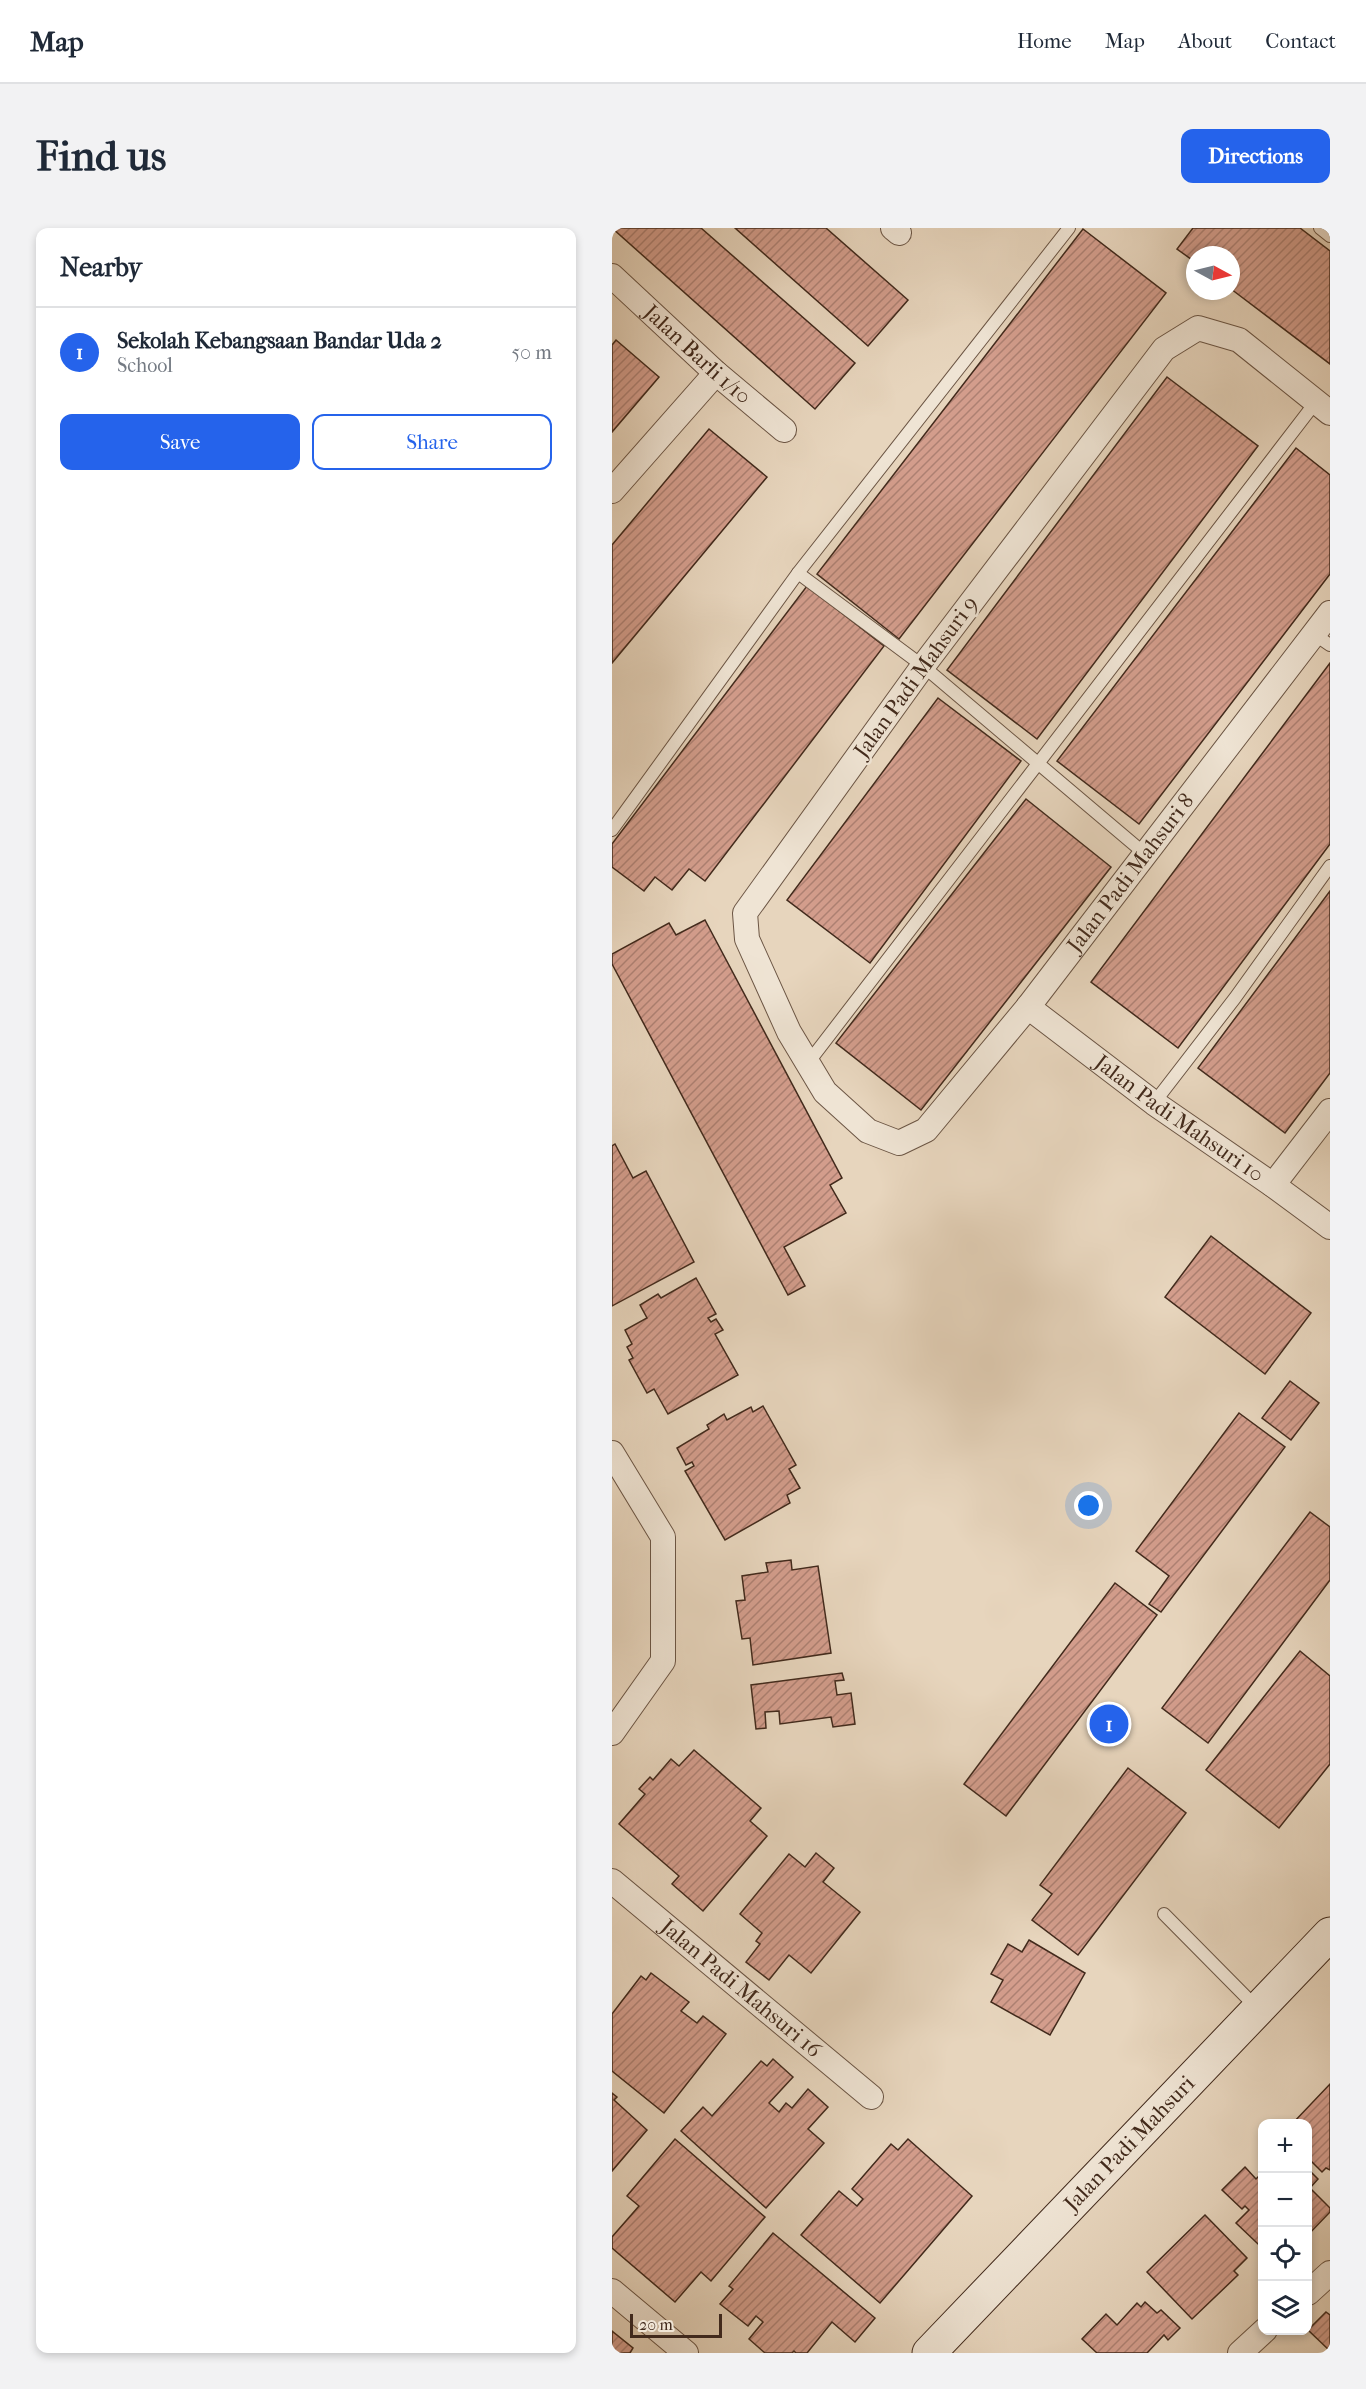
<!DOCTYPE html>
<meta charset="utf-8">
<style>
:root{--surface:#fff;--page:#f2f2f3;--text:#1f2937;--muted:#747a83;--line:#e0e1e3;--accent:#2563eb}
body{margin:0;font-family:"IM FELL French Canon",serif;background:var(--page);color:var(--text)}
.controls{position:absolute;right:18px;bottom:18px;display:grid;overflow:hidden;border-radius:12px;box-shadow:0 3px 9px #0003}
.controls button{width:54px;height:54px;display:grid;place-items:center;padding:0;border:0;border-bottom:2px solid var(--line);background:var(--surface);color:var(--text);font:30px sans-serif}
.compass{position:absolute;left:574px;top:18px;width:54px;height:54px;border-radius:50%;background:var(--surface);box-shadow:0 3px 9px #0003;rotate:97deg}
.scale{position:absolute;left:18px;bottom:15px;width:92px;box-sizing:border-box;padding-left:6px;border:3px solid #422a1c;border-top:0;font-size:16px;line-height:21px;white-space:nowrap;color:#422a1c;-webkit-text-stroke:4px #efe4d4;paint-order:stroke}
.you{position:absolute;left:477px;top:1278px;width:21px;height:21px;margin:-15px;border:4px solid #fff;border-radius:50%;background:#1a73e8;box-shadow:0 0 0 9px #1a73e833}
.badge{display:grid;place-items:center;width:39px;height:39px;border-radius:50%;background:var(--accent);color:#fff;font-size:20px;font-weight:700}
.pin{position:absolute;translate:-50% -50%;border:3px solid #fff;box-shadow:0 2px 6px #0006}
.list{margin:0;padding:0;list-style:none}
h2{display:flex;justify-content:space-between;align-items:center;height:78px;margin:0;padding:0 24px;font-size:26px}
h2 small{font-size:20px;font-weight:400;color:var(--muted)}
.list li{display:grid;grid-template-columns:39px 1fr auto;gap:18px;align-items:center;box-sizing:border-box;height:90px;padding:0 24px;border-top:2px solid var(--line)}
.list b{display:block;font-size:22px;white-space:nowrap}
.list p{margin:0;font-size:20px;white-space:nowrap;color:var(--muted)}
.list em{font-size:20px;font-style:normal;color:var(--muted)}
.actions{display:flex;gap:12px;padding:18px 24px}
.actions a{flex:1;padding:14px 0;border:2px solid var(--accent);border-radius:12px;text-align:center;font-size:21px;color:var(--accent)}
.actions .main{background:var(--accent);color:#fff}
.icon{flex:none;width:33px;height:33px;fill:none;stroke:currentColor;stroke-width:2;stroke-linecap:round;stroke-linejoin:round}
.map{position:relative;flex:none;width:718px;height:2125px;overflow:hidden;border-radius:12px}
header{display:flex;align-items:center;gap:36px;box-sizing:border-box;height:84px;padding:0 30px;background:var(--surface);border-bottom:2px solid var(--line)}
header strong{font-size:28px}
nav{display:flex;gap:33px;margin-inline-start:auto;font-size:21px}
.intro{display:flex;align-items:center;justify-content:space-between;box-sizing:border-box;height:144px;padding:0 36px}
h1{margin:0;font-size:42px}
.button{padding:15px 27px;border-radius:12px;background:var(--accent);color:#fff;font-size:21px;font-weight:700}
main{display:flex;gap:36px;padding:0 36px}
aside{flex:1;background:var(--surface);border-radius:12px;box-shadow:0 3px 9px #0003}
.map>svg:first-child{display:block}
.building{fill:url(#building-hatch);stroke:#422a1c;stroke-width:1.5}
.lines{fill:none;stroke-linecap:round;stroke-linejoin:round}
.lane-casing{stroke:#6b5544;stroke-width:14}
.street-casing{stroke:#6b5544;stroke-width:26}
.secondary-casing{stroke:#422a1c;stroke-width:35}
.lane{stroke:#efe4d4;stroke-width:12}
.street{stroke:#efe4d4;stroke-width:24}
.secondary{stroke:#efe4d4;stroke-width:33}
.labels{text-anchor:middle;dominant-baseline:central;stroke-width:5;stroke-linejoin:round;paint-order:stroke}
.street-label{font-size:22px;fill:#422a1c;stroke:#efe4d4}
</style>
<header>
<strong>Map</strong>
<nav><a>Home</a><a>Map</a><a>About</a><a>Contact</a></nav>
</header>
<div class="intro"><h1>Find us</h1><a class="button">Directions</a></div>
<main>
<aside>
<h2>Nearby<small></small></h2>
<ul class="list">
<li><span class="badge">1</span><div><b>Sekolah Kebangsaan Bandar Uda 2</b><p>School</p></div><em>50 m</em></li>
</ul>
<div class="actions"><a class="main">Save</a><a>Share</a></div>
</aside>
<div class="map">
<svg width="718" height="2125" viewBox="0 0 718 2125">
<defs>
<pattern id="building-hatch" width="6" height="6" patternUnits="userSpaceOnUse" patternTransform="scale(1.5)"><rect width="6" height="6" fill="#d39d8c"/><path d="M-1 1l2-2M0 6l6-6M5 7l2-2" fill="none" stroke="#ad8072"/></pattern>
</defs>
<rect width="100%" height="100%" fill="#e7d5bd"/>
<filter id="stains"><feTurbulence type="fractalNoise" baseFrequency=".00333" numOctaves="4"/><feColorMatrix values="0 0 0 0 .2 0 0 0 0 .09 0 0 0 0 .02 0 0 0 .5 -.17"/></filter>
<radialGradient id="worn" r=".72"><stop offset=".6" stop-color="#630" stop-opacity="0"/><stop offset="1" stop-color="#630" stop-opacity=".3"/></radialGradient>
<g class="building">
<path d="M0,0H89L243,135L203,181Z"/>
<path d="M123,0H214L296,72L256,118Z"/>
<path d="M581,0H688L718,23V136L619,61V27H583V34L565,21Z"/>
<path d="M471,1L554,65L287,411L205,346Z"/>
<path d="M4,112L47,149L0,204V117Z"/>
<path d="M555,149L646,218L425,511L335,442Z"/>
<path d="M97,201L155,249L0,435V317Z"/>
<path d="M684,220L718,247V346L527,596L445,533Z"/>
<path d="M195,358L272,418L93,653L77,641L60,662L43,649L32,663L0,639V616Z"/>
<path d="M718,435V616L566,820L479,754Z"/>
<path d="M326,470L409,533L258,735L175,672Z"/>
<path d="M414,571L499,639L309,882L224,815Z"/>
<path d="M718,663V845L673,905L586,840Z"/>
<path d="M93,692L230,950L218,957L234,985L172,1019L193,1058L176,1067L0,736V726L57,695L64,707Z"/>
<path d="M3,916L21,950L34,943L82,1034L0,1078V918Z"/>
<path d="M599,1008L699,1085L653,1146L553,1069Z"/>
<path d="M84,1050L104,1086L96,1090L99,1094L104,1091L111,1102L103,1106L126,1147L56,1186L42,1161L35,1165L17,1132L21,1130L15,1119L20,1116L13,1102L35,1090L28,1077L46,1066L49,1070Z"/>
<path d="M678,1153L707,1175L679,1212L650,1190Z"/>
<path d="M151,1178L184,1237L177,1241L188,1260L175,1267L178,1275L113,1312L73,1243L82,1238L80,1234L74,1237L65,1220L97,1201L95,1197L112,1186L115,1192L139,1179L141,1184Z"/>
<path d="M627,1185L673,1219L549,1384L537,1376L557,1348L524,1323Z"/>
<path d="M698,1284L718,1299V1352L596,1515L550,1480Z"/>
<path d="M179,1332L180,1342L206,1338L219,1425L141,1437L138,1410L130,1411L124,1373L133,1372L130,1348L156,1344L154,1335Z"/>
<path d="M503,1355L545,1387L394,1588L352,1556Z"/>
<path d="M688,1423L718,1448V1536L667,1600L594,1542Z"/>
<path d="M230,1445L232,1452L223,1453L225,1467L239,1465L243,1496L221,1499L219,1489L168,1496L167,1483L153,1484L154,1500L144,1501L139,1457Z"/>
<path d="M82,1522L149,1580L138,1593L155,1608L91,1683L60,1656L67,1648L7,1596L33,1566L27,1561L38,1549L41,1552L59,1531L67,1538Z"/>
<path d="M516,1540L574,1585L466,1727L420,1692L440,1666L428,1657Z"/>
<path d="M204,1625L222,1640L211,1654L248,1684L199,1745L177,1727L157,1752L134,1734L148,1716L144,1713L150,1705L128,1686L177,1626L193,1639Z"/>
<path d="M417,1712L473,1745L438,1807L379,1774L391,1752L379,1746L396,1716L410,1724Z"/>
<path d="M39,1745L77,1774L69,1783L85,1795L91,1788L114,1806L52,1885L0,1843V1786L29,1748L34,1752Z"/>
<path d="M161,1831L181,1849L157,1875L167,1884L174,1875L180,1880L196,1861L216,1879L196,1901L212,1915L154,1980L69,1903L91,1879L100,1888L149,1833L155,1838Z"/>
<path d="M718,1856V1942L714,1940L710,1944L696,1930V1896H680Z"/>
<path d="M0,1865L5,1869L2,1872L35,1902L0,1943Z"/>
<path d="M63,1911L153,1989L99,2053L89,2044L63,2074L0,2020V2009L27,1978L15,1968Z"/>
<path d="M296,1911L360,1968L268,2075L189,2007L227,1963L245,1978L251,1971L240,1961L279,1916L286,1922Z"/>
<path d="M633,1939L644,1951L650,1945V2011L646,2016L624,1995L637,1982L633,1978L630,1981L610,1962Z"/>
<path d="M696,1941L706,1951L698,1960L718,1980V1984L696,2007Z"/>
<path d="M593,1987L635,2030L622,2043L626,2047L580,2091L535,2044Z"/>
<path d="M161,2005L263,2090L243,2114L220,2094L195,2125H184L182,2123L180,2125H153L137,2111L151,2094L144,2088L136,2098L108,2076L121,2061L117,2058Z"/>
<path d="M533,2074L545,2085L549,2082L568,2100L556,2112L552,2107L535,2125H485L470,2111L494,2086L505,2097L525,2075L529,2079Z"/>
<path d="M714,2084L718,2087V2123L696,2102Z"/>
<path d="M0,2103L21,2120L18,2125H0Z"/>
</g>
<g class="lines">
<g class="lane-casing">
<g id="lane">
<path d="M708,0L718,8"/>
<path d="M186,345L311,438L532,625"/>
<path d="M702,406L718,417"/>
<path d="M0,602L186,345L457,0"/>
<path d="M196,835L703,175"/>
<path d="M542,875L623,770L718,638"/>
<path d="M552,1686L645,1780"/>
</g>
</g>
<g class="street-casing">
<g id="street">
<path d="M281,0L287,5"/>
<path id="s1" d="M0,48L104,145L172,202"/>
<path id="s2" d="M718,185L627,112L586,100L552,121L311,438L133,685L135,711L177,804L213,864L256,903L287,915L314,902L416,779L718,385"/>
<path d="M0,263L104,145"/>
<path id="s3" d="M416,779L542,875L661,957L718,999"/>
<path d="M661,957L718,883"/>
<path d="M0,1225L51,1309V1433L0,1505"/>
<path id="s4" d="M0,1653L259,1869"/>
<path d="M0,2063L74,2125"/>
<path d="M696,2065L718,2045"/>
<path d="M628,2125L653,2102"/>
</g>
</g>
<g class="secondary-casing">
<g id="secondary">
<path id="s5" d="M317,2125L718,1706"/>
</g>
</g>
<use href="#lane" class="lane"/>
<use href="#street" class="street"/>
<use href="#secondary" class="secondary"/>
</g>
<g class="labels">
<g class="street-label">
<text stroke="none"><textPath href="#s1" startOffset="116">Jalan Barli 1/10</textPath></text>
<text transform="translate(304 449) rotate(-54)">Jalan Padi Mahsuri 9</text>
<text stroke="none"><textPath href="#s2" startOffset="1550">Jalan Padi Mahsuri 8</textPath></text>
<text stroke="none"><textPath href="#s3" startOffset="188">Jalan Padi Mahsuri 10</textPath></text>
<text stroke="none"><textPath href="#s4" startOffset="168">Jalan Padi Mahsuri 16</textPath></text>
<text stroke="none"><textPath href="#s5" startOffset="290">Jalan Padi Mahsuri</textPath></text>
</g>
</g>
<rect width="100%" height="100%" filter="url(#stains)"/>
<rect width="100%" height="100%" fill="url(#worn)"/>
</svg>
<div class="controls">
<button>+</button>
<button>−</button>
<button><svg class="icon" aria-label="locate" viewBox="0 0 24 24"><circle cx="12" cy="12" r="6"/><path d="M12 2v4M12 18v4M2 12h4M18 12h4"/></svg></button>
<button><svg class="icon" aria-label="layers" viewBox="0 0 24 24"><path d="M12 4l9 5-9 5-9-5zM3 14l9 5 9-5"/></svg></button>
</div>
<svg class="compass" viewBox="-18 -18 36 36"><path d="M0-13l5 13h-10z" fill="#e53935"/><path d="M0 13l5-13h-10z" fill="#747a83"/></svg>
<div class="scale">20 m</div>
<div class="you"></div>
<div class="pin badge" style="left:497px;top:1496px">1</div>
</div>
</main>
